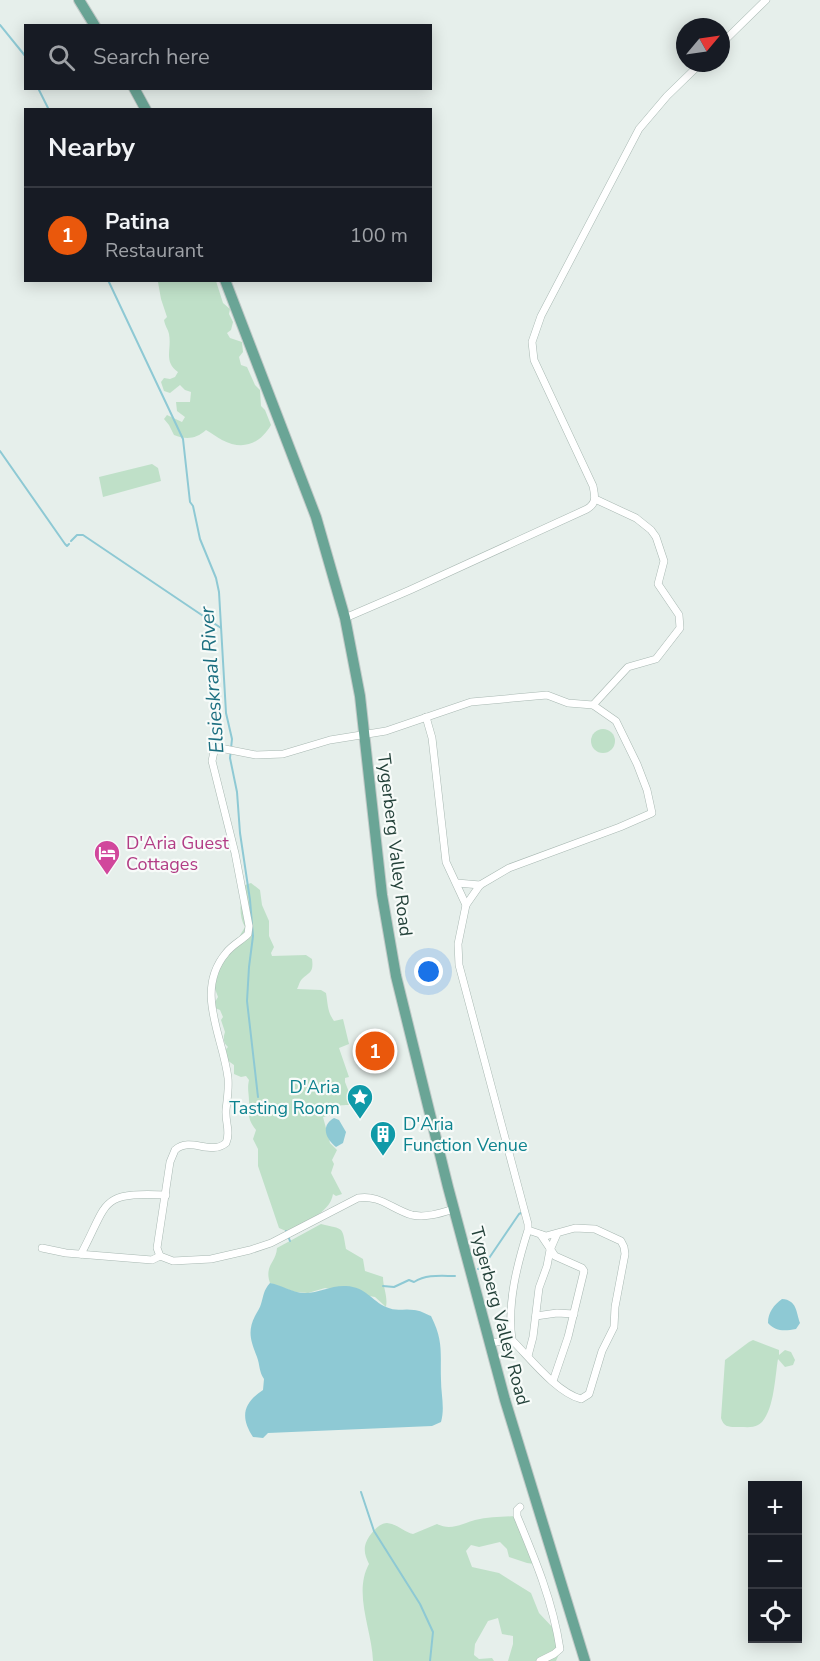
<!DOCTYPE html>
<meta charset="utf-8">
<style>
:root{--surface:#171b24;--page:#20242c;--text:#f1f3f6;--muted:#9ea1a6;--line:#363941;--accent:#ea580c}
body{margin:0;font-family:"Nunito Sans",sans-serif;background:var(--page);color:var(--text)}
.controls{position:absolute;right:18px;bottom:18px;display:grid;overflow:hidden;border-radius:0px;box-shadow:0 3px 15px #0003}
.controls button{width:54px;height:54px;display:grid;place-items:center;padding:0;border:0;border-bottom:2px solid var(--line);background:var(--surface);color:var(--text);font:30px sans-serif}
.compass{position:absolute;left:676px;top:18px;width:54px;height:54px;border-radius:50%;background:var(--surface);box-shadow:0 3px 15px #0003;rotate:61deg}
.you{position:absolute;left:429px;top:972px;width:21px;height:21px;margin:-15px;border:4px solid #fff;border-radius:50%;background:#1a73e8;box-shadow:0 0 0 9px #1a73e833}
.badge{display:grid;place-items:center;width:39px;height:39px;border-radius:50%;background:var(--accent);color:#fff;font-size:20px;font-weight:700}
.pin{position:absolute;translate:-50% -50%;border:3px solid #fff;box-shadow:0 2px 6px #0006}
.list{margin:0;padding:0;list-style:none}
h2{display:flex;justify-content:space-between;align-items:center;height:78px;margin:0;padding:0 24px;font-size:26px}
h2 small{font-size:20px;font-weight:400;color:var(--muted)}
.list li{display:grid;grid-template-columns:39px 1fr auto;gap:18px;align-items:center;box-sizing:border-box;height:96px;padding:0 24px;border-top:2px solid var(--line)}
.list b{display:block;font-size:22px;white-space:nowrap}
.list p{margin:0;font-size:20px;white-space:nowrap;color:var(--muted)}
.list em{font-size:20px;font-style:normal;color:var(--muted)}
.icon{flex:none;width:33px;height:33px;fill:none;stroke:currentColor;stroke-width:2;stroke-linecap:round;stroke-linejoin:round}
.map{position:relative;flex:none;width:820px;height:1661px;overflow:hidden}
.search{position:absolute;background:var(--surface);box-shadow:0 3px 15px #0003;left:24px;top:24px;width:408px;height:66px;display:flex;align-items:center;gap:15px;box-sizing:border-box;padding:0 21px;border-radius:0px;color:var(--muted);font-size:22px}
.panel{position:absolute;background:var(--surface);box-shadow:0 3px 15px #0003;left:24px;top:108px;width:408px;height:174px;border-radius:0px}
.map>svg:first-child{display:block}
.green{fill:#bfe0c8}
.water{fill:#8ec9d4}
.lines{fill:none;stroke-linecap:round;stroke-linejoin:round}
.stream{stroke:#8ec9d4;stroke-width:2}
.minor-casing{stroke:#a8b8b2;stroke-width:8}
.primary-casing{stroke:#c2cac8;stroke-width:12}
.minor{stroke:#fff;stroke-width:7}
.primary{stroke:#6aa596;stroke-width:10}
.labels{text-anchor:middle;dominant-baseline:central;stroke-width:4.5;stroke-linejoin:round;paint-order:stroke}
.hotel-label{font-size:18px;fill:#b23c85;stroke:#f7fbf9;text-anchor:start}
.street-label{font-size:18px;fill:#24423a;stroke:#f7fbf9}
.culture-label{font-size:18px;fill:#0d838f;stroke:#f7fbf9;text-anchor:end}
.water-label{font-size:20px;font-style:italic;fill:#1c6f80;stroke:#f7fbf9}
</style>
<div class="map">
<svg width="820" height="1661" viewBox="0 0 820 1661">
<rect width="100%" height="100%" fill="#e6efeb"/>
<g class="green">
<path d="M159,281H216L223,303L230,309L229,314L233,322L231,330L227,333L230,338L242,342L243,352L239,357L241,365L247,367L255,385L260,390L261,406L265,410L271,425C260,444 243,451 222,440C216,437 212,433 206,430C196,439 186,440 174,435L169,425L164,419L167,415L182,422L185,417L177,411L176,402H190L191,392L185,390L180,385L170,393L164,391L161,382L164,378L170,379L175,377L178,372C163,361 172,350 169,334C168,329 165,326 164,320L167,317L161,299L158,282Z"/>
<path d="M152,464L158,468L161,481L103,497L99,477Z"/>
<circle cx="603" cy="741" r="12"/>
<path d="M251,883L260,890L262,905L269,921V936L274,947L271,953L272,956L306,955L312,959C314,973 309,972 302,979C299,982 299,986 297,989L321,990L326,993C328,1004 327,1011 334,1021L343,1019L349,1044L339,1048L349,1077L345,1078V1082L354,1105C347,1105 338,1104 333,1109L334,1113L332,1115L323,1117L330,1143L337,1150L332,1160L334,1164L331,1173L342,1194L336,1196L333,1194C330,1214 302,1223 286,1231L279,1228L258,1166V1149L253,1139L256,1130C246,1117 250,1115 249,1101C249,1093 247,1089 249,1080L246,1076L241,1077L234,1074V1065L227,1060L225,1050L228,1047C223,1043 223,1038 225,1032L221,1020L223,1017L220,1010L215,1008V1002L218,997L214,986L220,968L232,942L239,937L245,927C238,915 240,898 245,885Z"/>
<path d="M321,1224C344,1230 342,1225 346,1249L363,1259L365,1271L383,1277C383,1288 388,1296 386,1307L375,1297L325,1288L308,1293L295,1292L270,1283C264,1265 276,1263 277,1248Z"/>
<path d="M753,1340L779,1350V1355L785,1350L791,1352L795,1360L793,1365L785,1367L778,1359C775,1376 774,1416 758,1425C753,1428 746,1427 740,1427C730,1427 724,1428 721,1418L725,1360L749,1342Z"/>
<path d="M515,1516L534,1564L527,1563L509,1557L507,1549L500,1542L479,1547L471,1545L466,1551L472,1567L499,1573L531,1593L539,1613L555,1630L559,1654L556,1661H508L513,1644V1636L502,1634L498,1618L488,1621L475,1644L474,1655L479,1659L492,1658L494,1661H373C372,1630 353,1593 369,1564C366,1558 364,1553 365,1546C367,1537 378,1523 387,1523C397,1524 404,1532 413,1534L437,1524C451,1531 461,1524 475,1520C488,1517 502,1517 515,1516Z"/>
</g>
<g class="water">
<path d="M334,1118L339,1120L346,1132L343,1143L336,1147C326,1139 320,1126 334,1118Z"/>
<path d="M270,1283C282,1285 292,1293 305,1293C319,1293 332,1285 346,1286C366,1287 372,1301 386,1307C397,1312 403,1308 414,1310C419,1310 426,1314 431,1316C444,1342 440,1353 441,1380C441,1394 445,1408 441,1422L432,1426L268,1433L263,1438L253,1437C240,1417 243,1403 263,1390L264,1379C259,1372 260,1365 257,1357C251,1341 247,1332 255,1316C257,1312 260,1308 261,1304C264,1295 263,1291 270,1283Z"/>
<path d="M782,1299C797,1300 796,1312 800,1323L796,1329C785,1331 776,1332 768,1323C768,1312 774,1305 782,1299Z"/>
</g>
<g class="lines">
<g class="stream">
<path d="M0,25L26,57"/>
<path d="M38,88L49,110"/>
<path d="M108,280L183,439L190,502L193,506L200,539L216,578L219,592L226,713L232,739L230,758L237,792L240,833L250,900L253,936L249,967L247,1001L258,1097"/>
<path d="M0,451L65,544L67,546L69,544"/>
<path d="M71,541L77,535H83L221,628"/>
<path d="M286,1231L290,1241"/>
<path d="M478,1269L483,1267L519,1214L523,1212"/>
<path d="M383,1286L394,1287L409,1280L414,1282C427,1274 441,1276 455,1276"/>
<path d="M361,1492L374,1531L420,1604L433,1632L430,1661"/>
</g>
<g class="minor-casing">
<g id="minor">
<path d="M721,44L766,0"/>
<path d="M345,618L410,590L587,509C597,503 595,496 593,486L534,360L532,342L541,316L639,129L667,96L701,63"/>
<path d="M593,705L628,667L656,659L680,628L679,615L658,584L664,561L656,537L651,530L636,518L595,499"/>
<path d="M426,717L432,738L446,862L466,905L458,944L459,965L528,1224V1230C517,1265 507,1303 512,1340C530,1358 556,1392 581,1399L589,1394L602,1351L614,1327L615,1307L625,1254L624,1247L621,1241L595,1229L575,1228L546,1236L528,1230"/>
<path d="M457,883L480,885"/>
<path d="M541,1235L555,1256L582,1268L584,1271L568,1337L553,1381"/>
<path d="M42,1248L66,1253L152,1260L160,1256L173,1261L211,1259L250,1250L271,1243L358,1198C379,1194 393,1210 412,1215C426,1218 441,1213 454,1209"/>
<path d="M81,1254C109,1202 98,1192 166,1195"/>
<path d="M160,1256L157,1248L170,1162L175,1150C191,1136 210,1156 226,1143C231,1132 225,1122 226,1110C227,1100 229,1089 228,1078C223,1036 194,991 226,953C232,945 241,941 248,934L249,926L235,853L212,761L215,747L256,755L283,754L330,740L386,731L471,702L547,695L568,703L593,705L616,721L637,764L647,790L652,813L620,827L509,868L480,885L466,905"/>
<path d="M536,1316L557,1313L574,1314"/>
<path d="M489,1343L512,1340"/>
<path d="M528,1356L533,1337L539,1288L547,1266L550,1250L557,1234"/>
<path d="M520,1507L517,1510V1516C535,1559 553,1602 560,1649L554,1654L540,1661"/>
</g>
</g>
<g class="primary-casing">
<g id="primary">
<path d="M79,0L95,26"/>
<path d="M134,88L146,110"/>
<path d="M225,280L316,517L345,618L360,696L382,895L396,976L448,1187L505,1400L585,1661"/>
</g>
</g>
<use href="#minor" class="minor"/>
<use href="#primary" class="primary"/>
</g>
<defs>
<g id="hotel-pin" transform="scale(1.35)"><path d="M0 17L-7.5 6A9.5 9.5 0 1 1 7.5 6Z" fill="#d1479c" stroke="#f7fbf9"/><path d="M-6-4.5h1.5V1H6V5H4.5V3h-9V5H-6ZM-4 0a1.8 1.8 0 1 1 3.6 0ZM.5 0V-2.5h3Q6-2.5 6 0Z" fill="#fff"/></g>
<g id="sight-pin" transform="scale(1.35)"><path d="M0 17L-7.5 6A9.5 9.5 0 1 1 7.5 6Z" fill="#0f9aa8" stroke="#f7fbf9"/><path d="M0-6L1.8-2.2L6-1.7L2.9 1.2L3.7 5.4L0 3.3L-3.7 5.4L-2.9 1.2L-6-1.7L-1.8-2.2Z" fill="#fff"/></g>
<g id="building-pin" transform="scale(1.35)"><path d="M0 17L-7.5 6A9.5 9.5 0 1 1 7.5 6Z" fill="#0f9aa8" stroke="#f7fbf9"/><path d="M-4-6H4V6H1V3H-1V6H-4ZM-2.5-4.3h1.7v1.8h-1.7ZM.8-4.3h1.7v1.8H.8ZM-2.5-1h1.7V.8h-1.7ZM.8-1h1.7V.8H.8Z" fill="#fff"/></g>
</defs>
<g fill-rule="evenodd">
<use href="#hotel-pin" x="107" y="853"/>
<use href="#sight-pin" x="360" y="1097"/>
<use href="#building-pin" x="383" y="1134"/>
</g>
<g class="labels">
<g class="hotel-label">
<text x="126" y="843">D'Aria Guest<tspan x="126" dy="21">Cottages</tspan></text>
</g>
<g class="street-label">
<text transform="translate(395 845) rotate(83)">Tygerberg Valley Road</text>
<text transform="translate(500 1316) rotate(75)">Tygerberg Valley Road</text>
</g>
<g class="culture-label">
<text x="340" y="1087">D'Aria<tspan x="340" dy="21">Tasting Room</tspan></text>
<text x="403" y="1124" text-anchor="start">D'Aria<tspan x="403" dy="21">Function Venue</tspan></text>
</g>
<g class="water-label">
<text transform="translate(212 680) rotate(-94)">Elsieskraal River</text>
</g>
</g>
</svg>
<div class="controls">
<button>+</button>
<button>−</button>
<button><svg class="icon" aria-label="locate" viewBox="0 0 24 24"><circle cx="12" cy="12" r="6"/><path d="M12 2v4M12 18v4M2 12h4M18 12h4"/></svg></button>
</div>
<svg class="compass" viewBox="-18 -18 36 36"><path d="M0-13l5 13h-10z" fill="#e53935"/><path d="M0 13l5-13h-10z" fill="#9ea1a6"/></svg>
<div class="you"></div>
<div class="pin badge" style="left:375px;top:1051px">1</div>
<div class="search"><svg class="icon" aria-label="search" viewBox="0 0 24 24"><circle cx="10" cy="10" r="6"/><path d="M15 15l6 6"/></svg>Search here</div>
<section class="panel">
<h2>Nearby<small></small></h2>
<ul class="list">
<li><span class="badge">1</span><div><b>Patina</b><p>Restaurant</p></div><em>100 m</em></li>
</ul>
</section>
</div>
